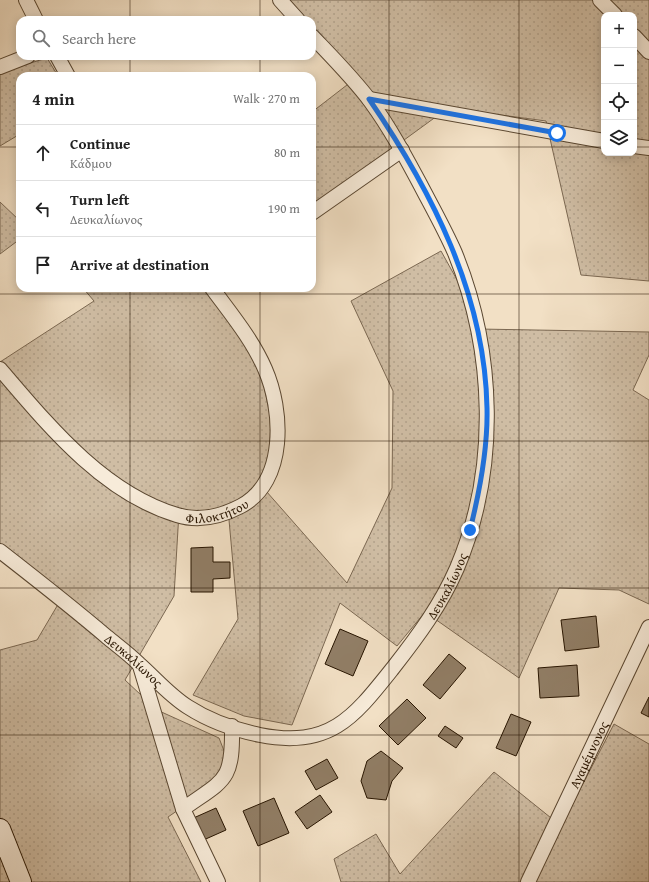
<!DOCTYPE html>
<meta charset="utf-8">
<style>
:root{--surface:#fff;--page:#f2f2f2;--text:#222;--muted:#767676;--line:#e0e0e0}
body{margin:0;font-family:"Gentium Book Plus",serif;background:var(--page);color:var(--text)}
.controls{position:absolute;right:12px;top:12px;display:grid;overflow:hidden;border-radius:8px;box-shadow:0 2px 10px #0003}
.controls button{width:36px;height:36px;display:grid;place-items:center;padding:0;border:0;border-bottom:1px solid var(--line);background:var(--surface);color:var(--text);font:20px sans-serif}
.stop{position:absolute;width:12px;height:12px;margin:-9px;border:3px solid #1a73e8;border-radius:50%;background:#fff}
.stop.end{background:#1a73e8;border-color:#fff;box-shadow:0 1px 4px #0008}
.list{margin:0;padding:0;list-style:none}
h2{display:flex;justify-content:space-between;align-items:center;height:52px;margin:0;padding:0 16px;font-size:17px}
h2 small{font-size:13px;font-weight:400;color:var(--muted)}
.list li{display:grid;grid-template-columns:26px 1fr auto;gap:12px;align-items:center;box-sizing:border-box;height:56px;padding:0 16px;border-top:1px solid var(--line)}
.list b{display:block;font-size:15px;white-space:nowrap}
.list p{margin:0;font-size:13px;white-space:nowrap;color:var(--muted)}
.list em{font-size:13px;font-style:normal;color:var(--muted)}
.icon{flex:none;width:22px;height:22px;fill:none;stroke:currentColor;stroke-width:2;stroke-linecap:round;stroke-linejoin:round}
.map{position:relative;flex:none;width:649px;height:882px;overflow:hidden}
.search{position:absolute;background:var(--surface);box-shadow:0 2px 10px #0003;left:16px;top:16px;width:300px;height:44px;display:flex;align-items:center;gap:10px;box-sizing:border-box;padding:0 14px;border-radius:12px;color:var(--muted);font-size:15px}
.panel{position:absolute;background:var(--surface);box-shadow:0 2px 10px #0003;left:16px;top:72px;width:300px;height:220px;border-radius:12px}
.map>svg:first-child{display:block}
.grass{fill:url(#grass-dots);stroke:#7b6852;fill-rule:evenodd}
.building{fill:#917e66;stroke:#271400}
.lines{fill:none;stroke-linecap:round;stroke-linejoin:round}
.street-casing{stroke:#5a4731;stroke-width:16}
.secondary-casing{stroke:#271400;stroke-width:22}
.street{stroke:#f7ebd9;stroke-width:14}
.secondary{stroke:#f7ebd9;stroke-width:20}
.route{stroke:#1a73e8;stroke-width:5}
.grid{fill:none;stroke:#271400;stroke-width:1;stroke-opacity:0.55}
.labels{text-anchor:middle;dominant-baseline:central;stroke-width:3;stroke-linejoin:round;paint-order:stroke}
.street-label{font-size:13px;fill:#271400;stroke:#f7ebd9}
</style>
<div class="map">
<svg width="649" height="882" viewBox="0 0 649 882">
<defs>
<pattern id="grass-dots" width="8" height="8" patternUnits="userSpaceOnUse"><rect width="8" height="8" fill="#cfbda4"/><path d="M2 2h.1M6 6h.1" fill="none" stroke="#b2a28b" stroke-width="1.8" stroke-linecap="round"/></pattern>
</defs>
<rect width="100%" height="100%" fill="#f2e0c5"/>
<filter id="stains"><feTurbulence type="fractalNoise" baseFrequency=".005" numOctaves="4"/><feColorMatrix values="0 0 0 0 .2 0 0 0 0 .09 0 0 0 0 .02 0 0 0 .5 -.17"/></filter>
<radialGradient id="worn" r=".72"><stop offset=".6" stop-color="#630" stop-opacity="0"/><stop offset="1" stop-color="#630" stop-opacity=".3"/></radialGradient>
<g class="grass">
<path d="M286,0H649V281L581,275L546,121L448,108L312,207V112L356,78L312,29V20H304ZM604,15H634V153H604Z"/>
<path d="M47,58L58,76H20V134L0,146V72Z"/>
<path d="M0,202L20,221V239L0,254Z"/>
<path d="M441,251L461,287L478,329L649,332V355L633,390L649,400V604L619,590L559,588L519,678L425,612L397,646L340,603L292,725L244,716L193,695L238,619L228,509L201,513L179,512L174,596L125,680L157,710L219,738L228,761L203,793L168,817L201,882H0V650L37,640L60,601L0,548V362L94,301L83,288H209L245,343L263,381L271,420L269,461L259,483L347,583L392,488L393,391L351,301Z"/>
<path d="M614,724L649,744V882H341L334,859L376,834L400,874L494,772L561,826Z"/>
</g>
<g class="building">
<path d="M213,547V562H230V578L213,579V592H191V548Z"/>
<path d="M596,616L599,647L565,651L561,620Z"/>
<path d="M340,629L368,641L353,676L325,664Z"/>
<path d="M449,654L466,668L440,699L423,685Z"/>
<path d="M577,665L579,696L540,698L538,668Z"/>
<path d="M649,697V717L641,713Z"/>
<path d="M407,699L426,718L398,745L379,726Z"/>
<path d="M511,714L531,722L516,756L496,748Z"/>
<path d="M445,726L463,738L456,748L438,736Z"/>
<path d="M381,751L403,768L392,781L386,800L367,798L361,781L367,761Z"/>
<path d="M327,759L338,778L316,790L305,771Z"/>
<path d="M320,795L332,812L307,829L295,812Z"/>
<path d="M274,798L289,833L258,846L243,811Z"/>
<path d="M216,808L226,830L199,842L189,820Z"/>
</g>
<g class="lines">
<g class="street-casing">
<g id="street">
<path d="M26,0L36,20"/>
<path d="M280,0L298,20"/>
<path d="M600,0L615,15"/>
<path d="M634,36L649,52"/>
<path d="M57,56L68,76"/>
<path d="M0,67L28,56"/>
<path d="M369,99L604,141"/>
<path d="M634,146L649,148"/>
<path d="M312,213L402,150"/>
<path id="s1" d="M0,369C48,425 103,493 177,515C199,522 222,516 241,506C287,481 283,410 265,369C252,339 231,314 212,288"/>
<path id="s2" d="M0,551C36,579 72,607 107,637C118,646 129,654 139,664C155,678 169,695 188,707C208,720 236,730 260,735C330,749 354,717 393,668C418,636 441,605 457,568C499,469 495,352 455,253C445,230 432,207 420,184C405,156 390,128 371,102C354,79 332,57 312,36"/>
<path d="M140,666L183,809L218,882"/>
<path d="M183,809C225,779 233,782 232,726"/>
<path id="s3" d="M528,882L649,627"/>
</g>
</g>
<g class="secondary-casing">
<path id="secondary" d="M0,829L21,882"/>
</g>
<use href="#street" class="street"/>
<use href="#secondary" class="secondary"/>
</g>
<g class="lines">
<path class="route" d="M470,530C480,490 488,449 487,408C485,295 432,191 369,99L557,133"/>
</g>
<path class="grid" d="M130,0V20M260,0V20M389,0V882M519,0V882M130,56V76M260,56V76M0,147H20M312,147H604M634,147H649M130,288V882M260,288V882M0,294H649M0,441H649M0,588H649M0,735H649"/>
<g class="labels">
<g class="street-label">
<text stroke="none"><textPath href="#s1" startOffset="274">Φιλοκτήτου</textPath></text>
<text stroke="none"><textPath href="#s2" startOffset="581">Δευκαλίωνος</textPath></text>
<text stroke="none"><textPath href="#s2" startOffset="173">Δευκαλίωνος</textPath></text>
<text stroke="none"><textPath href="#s3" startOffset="141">Αγαμέμνονος</textPath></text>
</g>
</g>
<rect width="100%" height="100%" filter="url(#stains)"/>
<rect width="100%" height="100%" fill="url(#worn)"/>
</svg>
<div class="controls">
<button>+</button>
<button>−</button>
<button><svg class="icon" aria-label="locate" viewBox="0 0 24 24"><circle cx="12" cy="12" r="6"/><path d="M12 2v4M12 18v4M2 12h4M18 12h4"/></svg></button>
<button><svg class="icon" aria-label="layers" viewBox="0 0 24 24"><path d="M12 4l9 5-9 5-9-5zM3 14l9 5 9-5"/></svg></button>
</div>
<div class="stop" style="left:557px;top:133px"></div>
<div class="stop end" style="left:470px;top:530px"></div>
<div class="search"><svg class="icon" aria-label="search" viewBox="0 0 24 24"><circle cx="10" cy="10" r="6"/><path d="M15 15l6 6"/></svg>Search here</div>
<section class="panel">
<h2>4 min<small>Walk · 270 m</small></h2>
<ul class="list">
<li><svg class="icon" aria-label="ahead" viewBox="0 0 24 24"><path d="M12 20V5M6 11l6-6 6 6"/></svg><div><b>Continue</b><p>Κάδμου</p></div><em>80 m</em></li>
<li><svg class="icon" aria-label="left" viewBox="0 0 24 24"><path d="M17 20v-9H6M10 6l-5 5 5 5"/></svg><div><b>Turn left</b><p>Δευκαλίωνος</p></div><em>190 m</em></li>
<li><svg class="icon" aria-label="arrive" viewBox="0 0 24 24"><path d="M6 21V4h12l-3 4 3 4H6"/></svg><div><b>Arrive at destination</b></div></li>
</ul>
</section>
</div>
